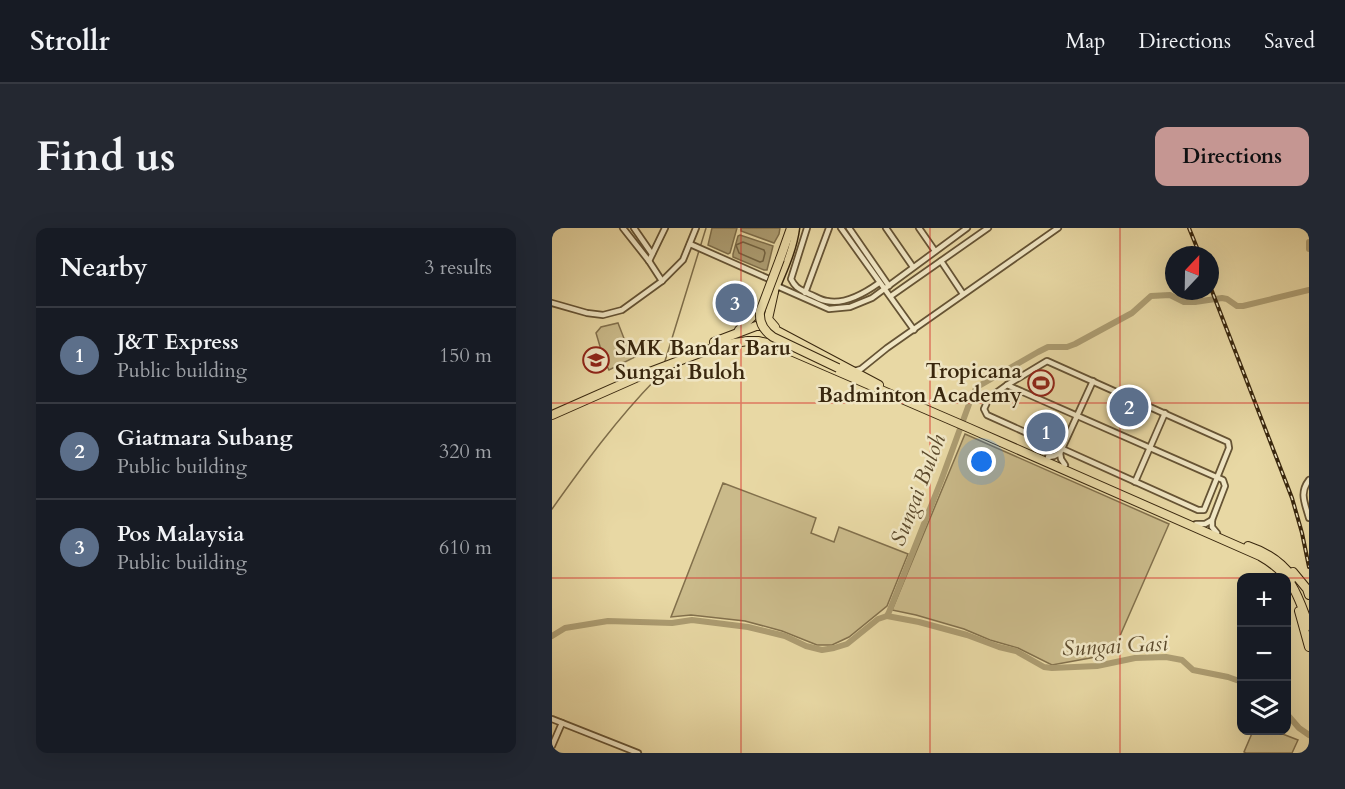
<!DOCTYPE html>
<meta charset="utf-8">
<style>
:root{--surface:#171b24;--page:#242831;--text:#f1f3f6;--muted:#9ea1a6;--line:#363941;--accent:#c59692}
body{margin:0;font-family:Cardo,serif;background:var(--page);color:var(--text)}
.controls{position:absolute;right:18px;bottom:18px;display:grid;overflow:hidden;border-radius:12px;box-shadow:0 6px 24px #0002}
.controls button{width:54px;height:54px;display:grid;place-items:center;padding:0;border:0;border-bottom:2px solid var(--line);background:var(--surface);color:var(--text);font:30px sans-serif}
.compass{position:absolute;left:613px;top:18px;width:54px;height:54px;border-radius:50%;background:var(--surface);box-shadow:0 6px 24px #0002;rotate:22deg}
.you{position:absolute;left:430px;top:234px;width:21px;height:21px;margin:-15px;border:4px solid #fff;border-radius:50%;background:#1a73e8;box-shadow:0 0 0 9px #1a73e833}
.badge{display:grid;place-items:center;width:39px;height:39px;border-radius:50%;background:var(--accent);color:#fff;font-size:20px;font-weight:700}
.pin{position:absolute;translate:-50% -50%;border:3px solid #fff;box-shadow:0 2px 6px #0006}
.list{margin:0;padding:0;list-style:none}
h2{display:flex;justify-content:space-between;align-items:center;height:78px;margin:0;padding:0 24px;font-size:26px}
h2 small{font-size:20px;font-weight:400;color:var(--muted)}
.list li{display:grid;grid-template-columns:39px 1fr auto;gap:18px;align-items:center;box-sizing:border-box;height:96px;padding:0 24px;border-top:2px solid var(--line)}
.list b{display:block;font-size:22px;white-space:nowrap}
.list p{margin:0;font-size:20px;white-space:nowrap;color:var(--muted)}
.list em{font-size:20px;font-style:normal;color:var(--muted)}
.icon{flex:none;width:33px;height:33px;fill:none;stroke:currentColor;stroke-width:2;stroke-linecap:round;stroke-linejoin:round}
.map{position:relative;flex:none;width:757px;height:525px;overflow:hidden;border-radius:12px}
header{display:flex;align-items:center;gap:36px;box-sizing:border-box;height:84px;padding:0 30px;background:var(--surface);border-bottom:2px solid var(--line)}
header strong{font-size:28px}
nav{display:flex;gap:33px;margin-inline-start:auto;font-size:21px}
.intro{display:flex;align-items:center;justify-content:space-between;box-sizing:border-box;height:144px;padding:0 36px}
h1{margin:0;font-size:42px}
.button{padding:15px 27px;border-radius:12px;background:var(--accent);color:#111;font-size:21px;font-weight:700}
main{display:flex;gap:36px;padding:0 36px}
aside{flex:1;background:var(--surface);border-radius:12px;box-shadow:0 6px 24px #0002}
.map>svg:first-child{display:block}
.green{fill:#caba8a;stroke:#82704c;stroke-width:1.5}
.water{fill:#ac9c71;stroke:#7e6d49;stroke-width:1.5}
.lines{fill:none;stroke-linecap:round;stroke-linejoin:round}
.shore{stroke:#726240;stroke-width:1.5}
.stream{stroke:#7e6d49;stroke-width:1.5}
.river{stroke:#ac9c71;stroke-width:6}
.minor-casing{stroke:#655334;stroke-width:8}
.major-casing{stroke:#39270e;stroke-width:9}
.highway-casing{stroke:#39270e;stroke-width:10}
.minor{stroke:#f0e6c4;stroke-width:4.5}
.major{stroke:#e8d8a4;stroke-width:6}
.highway{stroke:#e8d8a4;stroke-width:8}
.rail-casing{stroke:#39270e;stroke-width:4}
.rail{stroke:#f0e6c4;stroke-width:1.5;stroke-dasharray:4.5;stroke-linecap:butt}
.highway-bridge-casing{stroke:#39270e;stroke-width:10;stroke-linecap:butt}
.highway-bridge{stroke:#e8d8a4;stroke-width:8}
.grid{fill:none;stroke:#d62828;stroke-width:1.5;stroke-opacity:0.55}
.labels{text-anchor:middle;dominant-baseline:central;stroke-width:5;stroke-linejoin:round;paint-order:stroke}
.poi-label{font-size:21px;font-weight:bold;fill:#39270e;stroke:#f0e6c4;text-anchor:start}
.water-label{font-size:22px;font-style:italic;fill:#5c4a2c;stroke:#f0e6c4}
</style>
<header>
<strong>Strollr</strong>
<nav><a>Map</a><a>Directions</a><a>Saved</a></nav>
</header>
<div class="intro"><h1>Find us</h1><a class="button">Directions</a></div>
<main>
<aside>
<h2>Nearby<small>3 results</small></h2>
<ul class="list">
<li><span class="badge" style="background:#5c6f8a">1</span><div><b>J&amp;T Express</b><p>Public building</p></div><em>150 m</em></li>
<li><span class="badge" style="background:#5c6f8a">2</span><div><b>Giatmara Subang</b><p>Public building</p></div><em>320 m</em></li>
<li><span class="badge" style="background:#5c6f8a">3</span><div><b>Pos Malaysia</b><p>Public building</p></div><em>610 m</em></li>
</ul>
</aside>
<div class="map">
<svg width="757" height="525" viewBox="0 0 757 525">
<rect width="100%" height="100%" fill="#e8d8a4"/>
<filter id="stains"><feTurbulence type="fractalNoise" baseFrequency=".00333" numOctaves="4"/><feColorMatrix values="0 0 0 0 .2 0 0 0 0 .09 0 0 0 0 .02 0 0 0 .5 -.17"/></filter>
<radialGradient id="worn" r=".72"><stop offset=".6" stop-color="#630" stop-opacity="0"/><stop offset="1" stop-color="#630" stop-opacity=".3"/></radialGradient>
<g class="green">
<path d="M66,95L73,113L83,129L57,142L52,132L44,105L49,99Z"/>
<path d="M413,206L617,296L560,426L500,437L466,420L438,412L412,401L364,387L340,382Z"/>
<path d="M171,255L264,290L259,305L282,314L287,299L356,326L335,378L297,409L280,417H265L230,403L193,393L139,387L119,389Z"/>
<path d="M701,503H723L746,512L740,525H694L692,524Z"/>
</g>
<g class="water">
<path d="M160,0H185L178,25L176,26L156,17Z"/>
<path d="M189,0H228L227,6L222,15L189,3Z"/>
<path d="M188,7L221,18L215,42H212L181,29V26L186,8Z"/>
</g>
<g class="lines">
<path class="shore" d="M191,14L212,22L213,25L211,33L208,34L187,25L184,17Z"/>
<g class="stream">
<path d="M113,133L154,0"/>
<path d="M0,281C32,236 65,191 103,152"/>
</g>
<g class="river">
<path d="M757,14V21"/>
<path d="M335,388L367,394L415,407L447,419L464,423L492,439L500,440L545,438L583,430L614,429L630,432L641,442L676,449L690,454"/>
<path d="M0,408L13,400L56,393L120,395L140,392L196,399L233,408L254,418L270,422L282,420L295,416L326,391L335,388L337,384L389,253L420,168L425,159L486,124L496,119H515L523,116L580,85L599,68L618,67L632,74H643L670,70L675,71L685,78H691L757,62"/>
<path d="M734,485L747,500L757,507"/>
</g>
<g class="minor-casing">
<g id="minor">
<path d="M71,0L97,33L110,53"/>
<path d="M82,0L100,26"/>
<path d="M255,0L239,51C244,61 248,61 257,66C263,68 268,72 275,73C293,77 313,65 327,55"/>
<path d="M289,0L362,102"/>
<path d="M297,0L337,58"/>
<path d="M334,0L361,39"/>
<path d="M367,0L383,23"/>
<path d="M138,16L217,51"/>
<path d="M97,33L113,0"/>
<path d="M389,33L411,66"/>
<path d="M225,58L277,81L298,79L320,70L415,0"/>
<path d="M253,65L277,0"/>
<path d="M339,68L436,0"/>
<path d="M0,75L35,85L51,87L70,82L110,53L131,32L144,0"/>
<path d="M495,133L676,214L677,220L652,282H646L435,187L432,181L437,170L455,157Z"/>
<path d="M302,143L309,141L335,120L506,0"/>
<path d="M455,157L671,252L673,258L660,292V299L665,305"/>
<path d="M508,225L509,231L513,237"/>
<path d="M496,229L502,228L508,225L541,153"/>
<path d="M757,252C747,265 753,275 757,290"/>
<path d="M583,254L613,185"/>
<path d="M644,296H653L660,292"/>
<path d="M0,491L86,525"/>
<path d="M0,518L10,495"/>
</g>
</g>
<g class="major-casing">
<path id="major" d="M221,67C230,46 241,23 244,0"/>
</g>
<g class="highway-casing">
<g id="highway">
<path d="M228,31L239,0"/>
<path d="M222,64L216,91L223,99"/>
<path d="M187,102L203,86"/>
<path d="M162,114L204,98H216L327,157"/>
<path d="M0,187L95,145L169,117L196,113H206L225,117L417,200L708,328C739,345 746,367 757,398"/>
<path d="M696,318C714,324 730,334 741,350"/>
<path d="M741,344L755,361L757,367"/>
<path d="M747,383L757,419"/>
</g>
</g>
<use href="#minor" class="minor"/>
<use href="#major" class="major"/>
<use href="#highway" class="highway"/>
<g class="rail-casing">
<g id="rail">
<path d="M637,0L648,27"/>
<path d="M658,58L740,270L750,305L757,339"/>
</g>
</g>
<use href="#rail" class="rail"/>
<g class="highway-bridge-casing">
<path id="highway-bridge" d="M228,31L208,84C207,95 212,103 221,109L286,140"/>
</g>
<use href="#highway-bridge" class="highway-bridge"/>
</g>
<path class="grid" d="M189,0V525M378,0V525M568,0V525M0,175H757M0,350H690M734,350H757"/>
<defs>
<g id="school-ring" transform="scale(1.35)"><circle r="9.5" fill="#f0e6c4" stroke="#8f2418" stroke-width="1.5"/><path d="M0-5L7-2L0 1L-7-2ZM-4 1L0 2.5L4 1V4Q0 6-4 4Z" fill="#8f2418"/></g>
<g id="stadium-ring" transform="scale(1.35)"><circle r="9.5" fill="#f0e6c4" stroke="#8f2418" stroke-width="1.5"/><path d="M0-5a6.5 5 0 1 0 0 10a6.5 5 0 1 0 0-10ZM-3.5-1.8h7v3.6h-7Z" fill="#8f2418"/></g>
</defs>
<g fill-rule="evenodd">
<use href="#school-ring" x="44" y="132"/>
<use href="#stadium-ring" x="489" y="155"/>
</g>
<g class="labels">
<g class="poi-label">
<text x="63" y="120">SMK Bandar Baru<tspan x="63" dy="24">Sungai Buloh</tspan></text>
<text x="470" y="143" text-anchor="end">Tropicana<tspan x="470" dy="24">Badminton Academy</tspan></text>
</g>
<g class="water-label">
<text transform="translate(366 262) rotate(-69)">Sungai Buloh</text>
<text transform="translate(563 418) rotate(-3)">Sungai Gasi</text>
</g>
</g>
<rect width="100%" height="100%" filter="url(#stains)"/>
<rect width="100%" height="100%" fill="url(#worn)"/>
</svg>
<div class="controls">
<button>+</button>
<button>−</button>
<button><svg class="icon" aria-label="layers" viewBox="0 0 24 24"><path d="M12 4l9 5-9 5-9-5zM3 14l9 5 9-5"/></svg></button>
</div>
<svg class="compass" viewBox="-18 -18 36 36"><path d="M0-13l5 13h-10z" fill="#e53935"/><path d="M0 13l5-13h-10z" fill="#9ea1a6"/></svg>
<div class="you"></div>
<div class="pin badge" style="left:494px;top:204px;background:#5c6f8a">1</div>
<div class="pin badge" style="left:577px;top:179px;background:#5c6f8a">2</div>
<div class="pin badge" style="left:183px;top:75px;background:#5c6f8a">3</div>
</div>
</main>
